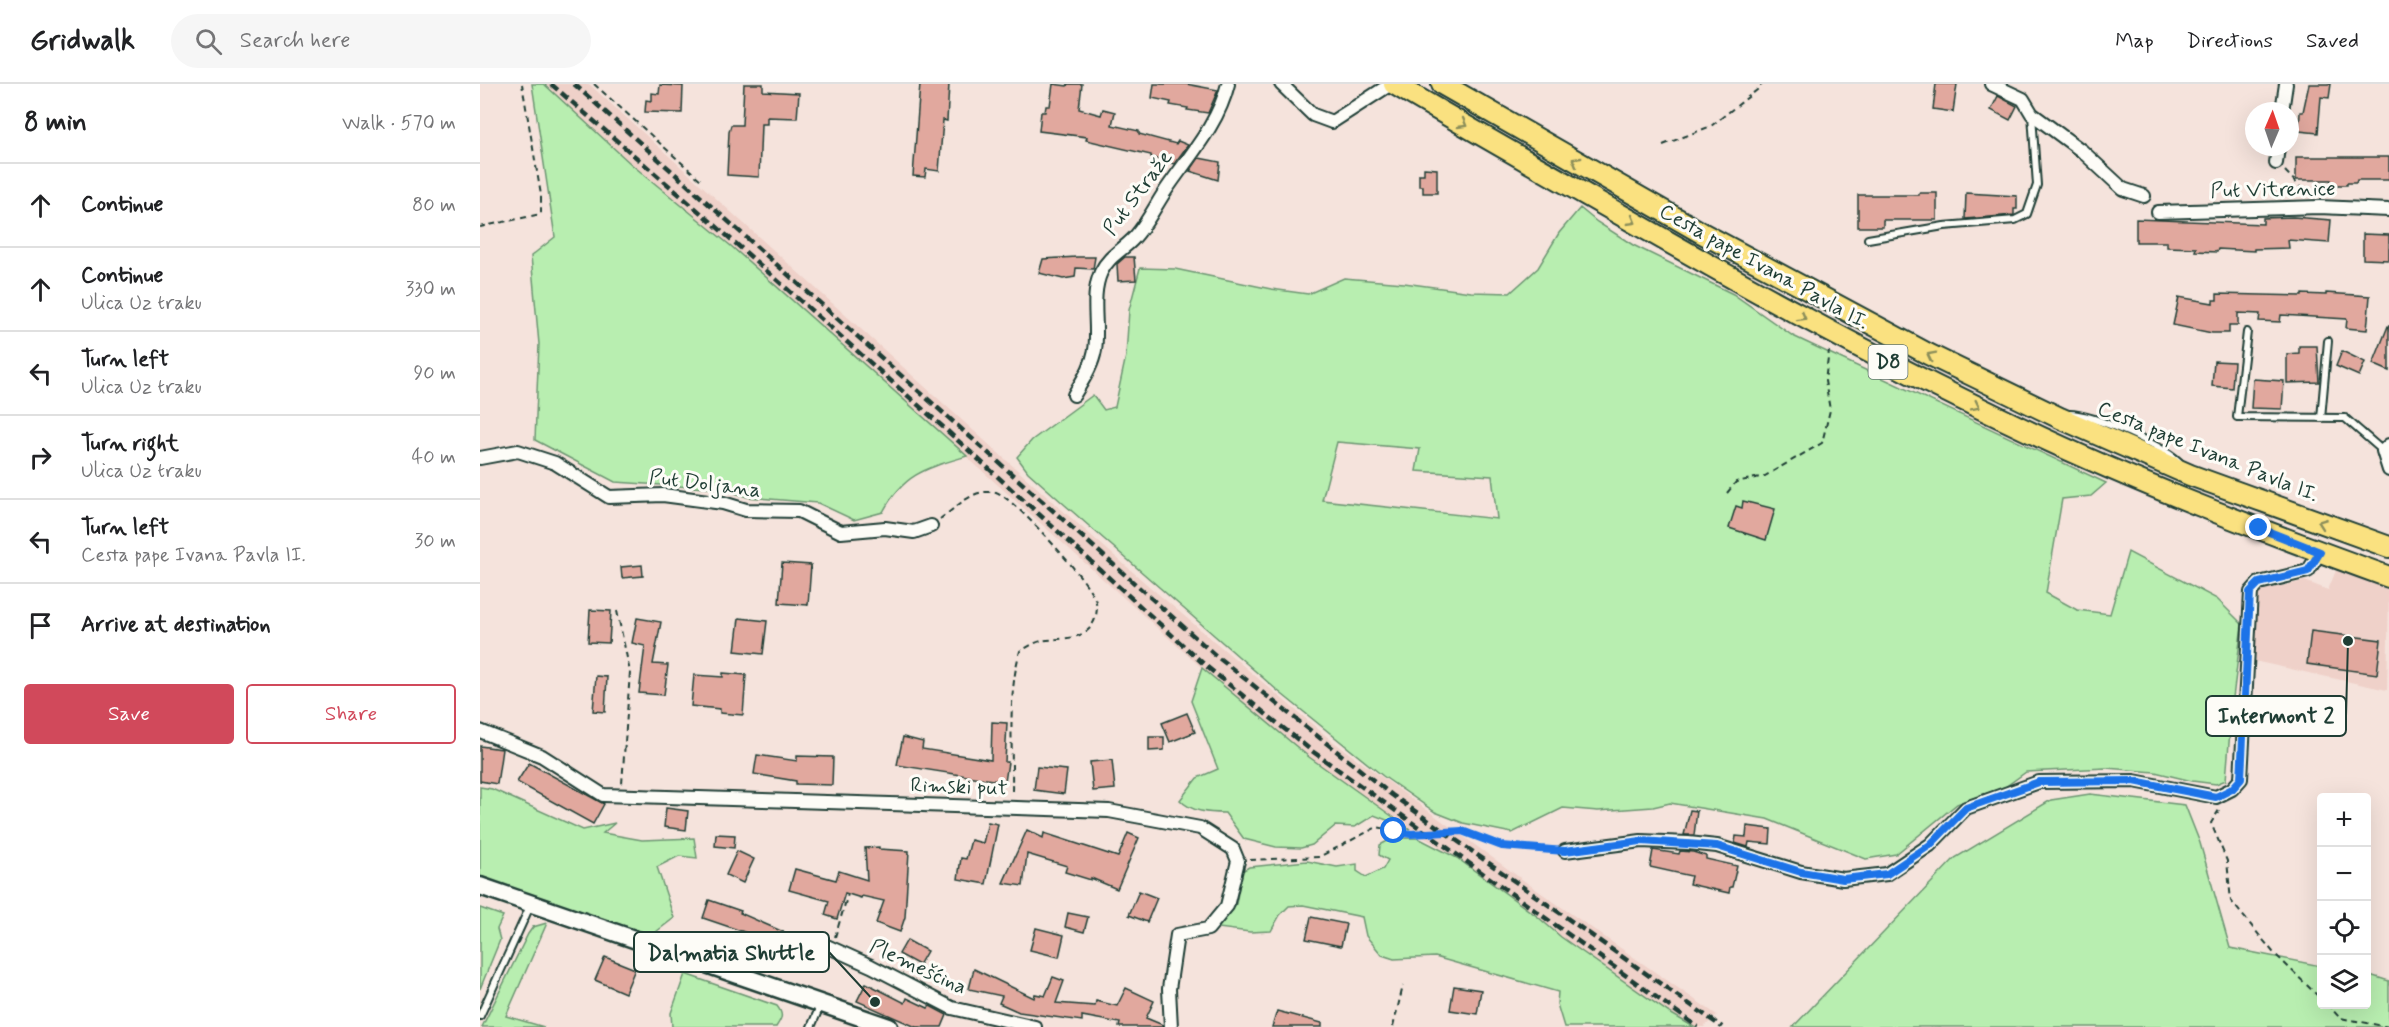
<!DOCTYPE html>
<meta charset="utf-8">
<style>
:root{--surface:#fff;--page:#f6f6f6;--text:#202124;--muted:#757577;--line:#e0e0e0;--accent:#d1495b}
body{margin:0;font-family:Mynerve,sans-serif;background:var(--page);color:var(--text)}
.controls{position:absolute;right:18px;bottom:18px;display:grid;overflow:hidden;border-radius:6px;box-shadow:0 6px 24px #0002}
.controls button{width:54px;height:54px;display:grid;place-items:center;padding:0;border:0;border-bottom:2px solid var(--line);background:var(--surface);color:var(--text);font:30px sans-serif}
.compass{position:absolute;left:1765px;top:18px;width:54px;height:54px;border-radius:50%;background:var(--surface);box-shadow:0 6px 24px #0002;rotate:2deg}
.stop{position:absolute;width:18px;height:18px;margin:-14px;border:4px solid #1a73e8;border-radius:50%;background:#fff}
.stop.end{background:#1a73e8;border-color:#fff;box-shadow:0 2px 6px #0008}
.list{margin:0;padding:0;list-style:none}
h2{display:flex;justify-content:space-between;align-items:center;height:78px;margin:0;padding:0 24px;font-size:26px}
h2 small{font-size:20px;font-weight:400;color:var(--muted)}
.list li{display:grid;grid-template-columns:39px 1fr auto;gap:18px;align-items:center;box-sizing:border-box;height:84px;padding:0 24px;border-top:2px solid var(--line)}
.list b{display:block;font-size:22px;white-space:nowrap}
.list p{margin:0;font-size:20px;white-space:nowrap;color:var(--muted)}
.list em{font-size:20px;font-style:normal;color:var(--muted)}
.actions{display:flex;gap:12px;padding:18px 24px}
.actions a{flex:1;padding:14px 0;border:2px solid var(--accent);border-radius:6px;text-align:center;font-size:21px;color:var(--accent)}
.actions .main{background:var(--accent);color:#fff}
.icon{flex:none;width:33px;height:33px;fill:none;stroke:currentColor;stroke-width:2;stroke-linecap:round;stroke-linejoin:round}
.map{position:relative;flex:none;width:1909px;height:943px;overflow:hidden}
header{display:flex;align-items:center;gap:36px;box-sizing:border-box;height:84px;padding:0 30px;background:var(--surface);border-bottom:2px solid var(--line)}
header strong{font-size:28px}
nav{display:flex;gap:33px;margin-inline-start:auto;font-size:21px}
.search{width:420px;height:54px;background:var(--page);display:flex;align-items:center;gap:15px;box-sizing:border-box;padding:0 21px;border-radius:33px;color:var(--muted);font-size:22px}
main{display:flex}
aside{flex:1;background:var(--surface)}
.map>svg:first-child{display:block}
.built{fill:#efd1c9}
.green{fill:#b8eeb0;stroke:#6c9672;stroke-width:1.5;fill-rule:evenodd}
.building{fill:#e1a89e;stroke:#1f3d34;stroke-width:1.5}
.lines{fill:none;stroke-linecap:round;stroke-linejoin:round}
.service-casing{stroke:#1f3d34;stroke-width:10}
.minor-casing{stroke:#1f3d34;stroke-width:16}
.secondary-casing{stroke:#1f3d34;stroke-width:21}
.primary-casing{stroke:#1f3d34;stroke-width:24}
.path{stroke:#1f3d34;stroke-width:2;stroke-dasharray:6 4.5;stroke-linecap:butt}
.service{stroke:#fdfcf7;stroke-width:6}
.minor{stroke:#fdfcf7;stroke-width:12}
.secondary{stroke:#fdfcf7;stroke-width:16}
.primary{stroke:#fae180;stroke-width:20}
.rail{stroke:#1f3d34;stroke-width:4.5;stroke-dasharray:9 4.5;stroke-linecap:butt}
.oneway{stroke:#8c8f5a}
.route{stroke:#1a73e8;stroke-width:8}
.labels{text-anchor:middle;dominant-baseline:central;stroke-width:6;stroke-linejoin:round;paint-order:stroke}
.shield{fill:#fdfcf7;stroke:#62766e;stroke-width:1.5}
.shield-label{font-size:20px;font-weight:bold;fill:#1f3d34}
.street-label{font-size:21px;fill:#1f3d34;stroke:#fdfcf7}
.leader{fill:none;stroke:#1f3d34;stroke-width:2}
.callout-dot{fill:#1f3d34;stroke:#fdfcf7;stroke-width:2}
.callout{fill:#fdfcf7;stroke:#1f3d34;stroke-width:2}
.callout-label{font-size:22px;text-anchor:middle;font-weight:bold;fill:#1f3d34}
</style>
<header>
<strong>Gridwalk</strong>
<div class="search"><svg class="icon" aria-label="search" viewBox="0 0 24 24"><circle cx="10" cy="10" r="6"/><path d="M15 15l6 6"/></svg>Search here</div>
<nav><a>Map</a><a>Directions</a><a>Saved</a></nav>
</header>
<main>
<aside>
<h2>8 min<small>Walk · 570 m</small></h2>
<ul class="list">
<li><svg class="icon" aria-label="ahead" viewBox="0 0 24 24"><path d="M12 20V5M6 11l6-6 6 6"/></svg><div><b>Continue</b></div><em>80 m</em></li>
<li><svg class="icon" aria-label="ahead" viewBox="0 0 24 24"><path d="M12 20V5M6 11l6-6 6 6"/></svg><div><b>Continue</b><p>Ulica Uz traku</p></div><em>330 m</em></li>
<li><svg class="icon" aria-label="left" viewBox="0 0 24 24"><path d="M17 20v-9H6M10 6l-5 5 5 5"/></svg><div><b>Turn left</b><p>Ulica Uz traku</p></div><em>90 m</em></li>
<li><svg class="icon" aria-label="right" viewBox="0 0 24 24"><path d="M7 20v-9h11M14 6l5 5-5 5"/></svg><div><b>Turn right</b><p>Ulica Uz traku</p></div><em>40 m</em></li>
<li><svg class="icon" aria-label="left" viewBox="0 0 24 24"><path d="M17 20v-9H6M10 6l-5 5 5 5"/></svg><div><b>Turn left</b><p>Cesta pape Ivana Pavla II.</p></div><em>30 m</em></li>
<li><svg class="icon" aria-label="arrive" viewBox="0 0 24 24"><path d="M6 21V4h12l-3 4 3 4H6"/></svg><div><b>Arrive at destination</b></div></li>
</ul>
<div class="actions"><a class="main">Save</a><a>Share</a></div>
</aside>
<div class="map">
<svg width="1909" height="943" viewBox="0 0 1909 943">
<rect width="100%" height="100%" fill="#f5e3dc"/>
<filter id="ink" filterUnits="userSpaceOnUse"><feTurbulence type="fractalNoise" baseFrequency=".0167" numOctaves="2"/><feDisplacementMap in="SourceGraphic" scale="12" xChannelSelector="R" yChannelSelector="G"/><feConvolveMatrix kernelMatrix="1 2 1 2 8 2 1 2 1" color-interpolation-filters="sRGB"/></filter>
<g filter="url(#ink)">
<g class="built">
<path d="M64,0H109L564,410L670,503L851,656L1054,804L1237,931L1224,943H1214L1189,929L1081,853L1058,833L977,774L930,745L829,673L722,584L276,184L151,80Z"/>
<path d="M1857,484L1909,506L1907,606L1765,575L1771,516L1778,507L1825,497L1848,506Z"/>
</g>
<g class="green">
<path d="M52,0H64L151,80L251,162L487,372C447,384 424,389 403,428L374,436L338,419L267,413L243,405L135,398L55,356L59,260L51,172L75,153Z"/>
<path d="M1100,124L1117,138L1153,161L1253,210L1313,252L1626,399L1611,412L1582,415L1566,509L1597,526L1630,530L1648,468L1737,515L1762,540L1752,622L1746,696L1736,700L1712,697L1675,688L1626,684L1546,688L1525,703L1477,720L1416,770L1386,775L1287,735L1190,719L1173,723L1118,727L1083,724L1032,749L983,739L955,728L903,692L798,607L585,421L548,388L537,373L552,356L613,311L624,326L635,323L646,272L649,226L660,184L695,185L791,205L828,210L864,194L924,199L991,208L1030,209L1058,184L1079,149ZM857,358L940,365L936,387L1012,392L1017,435L842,416Z"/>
<path d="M722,584L829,673L930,745L894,731L875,743L855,742L832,761L821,764L796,763L764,755L745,729C729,729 711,728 700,716L717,694L738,685L711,617Z"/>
<path d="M0,703L12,705L103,746L135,739L123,749L162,756L214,754L217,774L199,772L177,783L194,834L172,851L0,794Z"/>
<path d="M1610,710L1705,721L1720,759L1750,864L1841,882L1842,920H1886L1887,890L1909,897V943H1313L1475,774L1571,716Z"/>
<path d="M913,754H938L977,774L1058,833L1081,853L1188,928L1214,943H1084L1077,920L1078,908L955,873L914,875L902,871L886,852L882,833L823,821L809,822L800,831L791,847L770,848L738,844L756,820L762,787L769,783L827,777L857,783L877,780V787L886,793L903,785L908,776L899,771L900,761Z"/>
<path d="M0,824L23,832L17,845L20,856L0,905Z"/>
<path d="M67,839L26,932L64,943H2L48,850L53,843Z"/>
<path d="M205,890L297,922C304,931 302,934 296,943H192L191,929Z"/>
</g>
<g class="building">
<path d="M264,0H283V7L319,9L317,34L287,33V40H281L279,93L247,91L249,48L251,41H262Z"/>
<path d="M440,0H469L467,37L463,36L459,87L446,85L445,93L433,92Z"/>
<path d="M573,0L587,2L588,0H602L599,25L621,31L623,25L635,28L632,41L659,47V50L696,60L698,57L708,61L694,80L671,73V71L606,56L607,53L559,47L561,28H565L566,22H570Z"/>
<path d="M674,0H706L738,6L728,29L707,26L708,24L690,21L691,18L672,14Z"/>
<path d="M1456,0H1477L1473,28L1453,25Z"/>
<path d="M1829,0H1851L1849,14L1841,13L1838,49L1819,47L1820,28H1823Z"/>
<path d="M180,1L203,2L202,29L165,28L166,16L172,17V9L179,10Z"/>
<path d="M1518,12L1537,22L1530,36L1511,26Z"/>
<path d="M1816,73H1909V96H1877L1876,99H1867V101H1851V96H1816Z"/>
<path d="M719,74L740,78L738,96L710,87Z"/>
<path d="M944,84L957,85V109H943V102H939V90H944Z"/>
<path d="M1439,109H1457V136H1403V143H1378V111H1439Z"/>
<path d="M1486,109L1537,112V125H1534V131L1485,135Z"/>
<path d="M1813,133L1851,136L1849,159L1808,156L1809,164L1774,165V167L1738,165L1737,168L1715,167L1716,164L1687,163V158H1656V135L1783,140V134Z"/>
<path d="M1883,150L1909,151V176L1883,175Z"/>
<path d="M597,173H615L613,185L596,184L595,193L583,195L559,189L563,175Z"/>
<path d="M645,173H654L656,196L638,197L637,180Z"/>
<path d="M1846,209L1890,212L1887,246L1866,244L1867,235L1801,231L1800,238L1779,237L1780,230L1758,229V241H1749V249H1732L1693,241L1699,213L1733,219V216H1737V210L1822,212V210L1846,211Z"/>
<path d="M1908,242H1909V287L1893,280Z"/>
<path d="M1819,262H1837L1839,298L1807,299V270L1819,269Z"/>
<path d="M1862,267L1885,278L1879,292L1856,282Z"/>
<path d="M1734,277L1754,278L1752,304L1732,302Z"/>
<path d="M1773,295L1804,297L1802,325L1771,324Z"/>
<path d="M1263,417L1295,425L1286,456L1249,444L1256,422L1262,424Z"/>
<path d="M302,479L331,481L328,521L299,519Z"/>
<path d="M162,481L163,492L142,494L141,483Z"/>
<path d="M110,526L131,527L129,559L108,558Z"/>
<path d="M157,534L181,538L173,580L188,581L184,611L159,609L165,562L152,559Z"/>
<path d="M259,534L287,537L283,570L255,567Z"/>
<path d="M1831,547L1901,556L1897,590L1827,580Z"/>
<path d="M243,589L266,591L263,631L240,629V625L211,622L214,591L243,593Z"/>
<path d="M116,592L127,593L125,628L113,627Z"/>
<path d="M707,629L715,648L690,658L682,639Z"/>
<path d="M512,638L527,639L525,678H528L525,698L417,681L423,653L443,658L442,665L511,676Z"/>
<path d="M669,653H684V666L669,667Z"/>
<path d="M0,662L22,665L17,700L0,697Z"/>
<path d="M277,671L317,677V672L353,673L352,701L316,700V697L274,690Z"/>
<path d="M632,676L635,705L613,707L610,678Z"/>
<path d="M49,679L124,720L113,740L37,698Z"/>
<path d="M557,683L587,686L584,710L554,706Z"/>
<path d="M186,724L208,727L206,746L184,743Z"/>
<path d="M1210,726L1217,727L1214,751H1204Z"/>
<path d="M508,738L518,740L506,800L478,795L481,774L486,775L491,756L503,759Z"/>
<path d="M1267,742L1291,745L1290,760L1269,758L1268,763L1255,759L1256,752L1266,753Z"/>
<path d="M547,746L563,754L564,749L638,773L648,749L659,754L637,805L611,794V796L585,788L587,782L547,770L543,802L523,799Z"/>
<path d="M236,750L255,751L254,764L235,762Z"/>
<path d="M399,763V765L429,767L425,833L420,848L396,839L404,817L382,812L381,814L365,809L357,835L345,831L349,817L309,806L315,785L356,796L359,787L387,796L385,764Z"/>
<path d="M1173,766L1199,770L1200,767L1213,768L1226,772V775L1257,782L1252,803H1250L1249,809L1209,800L1211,792L1170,783Z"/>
<path d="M257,767L274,775L263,799L246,791Z"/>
<path d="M659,807L677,814L667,838L649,831Z"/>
<path d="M229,816L261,827L260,829L308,850L298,874L269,861L273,851L223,834Z"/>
<path d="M588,829L608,833L604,848L585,843Z"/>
<path d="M831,833L866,840L861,862L826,855Z"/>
<path d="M556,844L584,851L579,873L550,866Z"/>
<path d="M427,856L447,867L439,881L419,870Z"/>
<path d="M125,873L155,885L145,909L115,896Z"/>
<path d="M494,885L554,914L555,910L565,912L573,893L584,897L576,919L615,922L616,917L637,922L646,904L674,917L666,934L683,941V943H639L640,939L602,932V937L539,928L519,919L522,912L489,905Z"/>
<path d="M386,899L425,919L427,914L448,924L450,922L467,931L462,943H436L377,917Z"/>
<path d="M974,902L1001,906L997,930L970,926Z"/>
<path d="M797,927L842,939V943H792Z"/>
</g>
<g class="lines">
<g class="service-casing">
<g id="service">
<path d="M1388,155L1464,142L1535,136L1547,130L1557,101L1552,31"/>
<path d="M1767,248L1757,333L1865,334L1903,367"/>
<path d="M1588,330C1611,329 1688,363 1702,381"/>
<path d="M1841,334L1848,257"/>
<path d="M0,932L51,820"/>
<path d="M331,943L341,920"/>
</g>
</g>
<g class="minor-casing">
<g id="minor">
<path d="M801,0L833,31L852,38L911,0"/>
<path d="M1511,0L1543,15L1552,30L1602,67L1643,105L1664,112"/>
<path d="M1802,27L1806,0"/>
<path d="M1796,79L1798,63"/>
<path d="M1678,128L1839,123L1909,126"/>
<path d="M594,311C602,297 612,283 615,266C619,241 610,212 621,188C628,173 641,167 652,156C666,142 675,122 686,106C709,72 738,41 748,0"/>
<path d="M1909,361L1903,367L1909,386"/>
<path d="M0,374L38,367L75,379L129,413L183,411L243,419L266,426L319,427L361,448L405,444L434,448L451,442"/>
<path d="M0,647L62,672L123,711L629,727L720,744L753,765L758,777L747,822L728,845L697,851L689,905L691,943"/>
<path d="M1085,767L1161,757L1208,759L1237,762L1321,788L1363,795L1407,790L1450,761L1486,724L1559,698L1654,697L1736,713L1752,705L1761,695L1771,508L1779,499L1828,487L1840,468"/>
<path d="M340,859L391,882L472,924L555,943"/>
</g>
</g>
<g class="secondary-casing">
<path id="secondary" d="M0,802L409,943"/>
</g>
<g class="primary-casing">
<g id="primary">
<path d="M914,0C978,38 1043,75 1108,112C1247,192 1386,270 1531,339C1653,398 1782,447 1909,493"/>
<path d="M962,0L1222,149L1448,270L1580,334L1710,391L1909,463"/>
</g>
</g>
<g class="path">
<path d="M114,0L222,97"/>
<path d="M1183,61L1231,42L1277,6L1282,0"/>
<path d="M1805,87L1826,109"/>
<path d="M0,143L61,130V111L42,0"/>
<path d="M1247,409L1256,398L1285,392L1342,359L1350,326L1345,297L1349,267"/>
<path d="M460,435C473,426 491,407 507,408C510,408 513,407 516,408C535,415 608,496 615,515C619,525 616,537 609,545C597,557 575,554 561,557C553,559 547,564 540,567C527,612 533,663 532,710"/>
<path d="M137,527L150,588L142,700"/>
<path d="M1739,726L1731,739L1747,777L1751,817L1793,868L1842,916"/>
<path d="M770,776L839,773L897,743L931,750L982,747L1022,762L1071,766"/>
<path d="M355,853L368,810"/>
<path d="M1847,920L1860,934L1909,943"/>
<path d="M913,943L923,902"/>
</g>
<use href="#service" class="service"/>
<use href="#minor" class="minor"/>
<use href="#secondary" class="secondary"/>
<use href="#primary" class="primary"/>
<g class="rail">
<path d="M71,0L236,142L463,343L726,582L832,667L1218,943"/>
<path d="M94,0L735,571L912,711L1242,943"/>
</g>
</g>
<defs><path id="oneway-chevron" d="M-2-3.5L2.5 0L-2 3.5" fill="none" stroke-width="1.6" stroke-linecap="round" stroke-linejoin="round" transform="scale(1.5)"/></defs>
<g class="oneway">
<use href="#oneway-chevron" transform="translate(983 40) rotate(30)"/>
<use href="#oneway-chevron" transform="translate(1096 77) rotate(-150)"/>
<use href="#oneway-chevron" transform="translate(1152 137) rotate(30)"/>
<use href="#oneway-chevron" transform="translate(1322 233) rotate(29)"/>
<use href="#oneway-chevron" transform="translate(1451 272) rotate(-153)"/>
<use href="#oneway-chevron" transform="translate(1496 322) rotate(26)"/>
<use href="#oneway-chevron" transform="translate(1842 439) rotate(-160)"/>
</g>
</g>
<g class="lines" filter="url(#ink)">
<path class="route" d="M914,747L931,750L982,747L1022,762L1085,767L1161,757L1237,762L1321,788L1363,795L1407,790L1450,761L1486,724L1559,698L1654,697L1736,713L1752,705L1761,695L1770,508L1779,499L1828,487L1840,468L1779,444"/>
</g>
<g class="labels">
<rect class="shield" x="1388.5" y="261" width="39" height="34" rx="4.5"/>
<g class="shield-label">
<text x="1408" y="278">D8</text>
</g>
<g class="street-label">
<text transform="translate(1793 106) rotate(-1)">Put Vitrenice</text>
<text transform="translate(658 109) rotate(-53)">Put Straže</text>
<text transform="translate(1284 183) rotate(29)">Cesta pape Ivana Pavla II.</text>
<text transform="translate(1728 368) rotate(22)">Cesta pape Ivana Pavla II.</text>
<text transform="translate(225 400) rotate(7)">Put Doljana</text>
<text transform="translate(479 703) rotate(2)">Rimski put</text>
<text transform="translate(438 883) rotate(25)">Plemešćina</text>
</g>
</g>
<path class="leader" d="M1868 557L1866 632M395 918L349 868"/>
<g class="callout-dot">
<circle cx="1868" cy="557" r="6"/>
<circle cx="395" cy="918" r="6"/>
</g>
<g class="callout">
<rect x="1726" y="612" width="140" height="40" rx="6"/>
<rect x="154" y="848" width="195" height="40" rx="6"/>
</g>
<g class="callout-label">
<text x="1796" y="639">Intermont 2</text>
<text x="251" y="876">Dalmatia Shuttle</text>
</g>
</svg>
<div class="controls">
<button>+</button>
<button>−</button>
<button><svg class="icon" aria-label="locate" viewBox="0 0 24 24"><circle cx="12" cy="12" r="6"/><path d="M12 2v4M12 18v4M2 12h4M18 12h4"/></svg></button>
<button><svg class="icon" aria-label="layers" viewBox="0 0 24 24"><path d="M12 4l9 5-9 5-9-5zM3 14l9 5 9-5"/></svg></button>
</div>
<svg class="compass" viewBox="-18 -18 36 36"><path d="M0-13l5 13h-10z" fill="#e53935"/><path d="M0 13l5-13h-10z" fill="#757577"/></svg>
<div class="stop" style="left:914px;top:747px"></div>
<div class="stop end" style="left:1779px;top:444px"></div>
</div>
</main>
